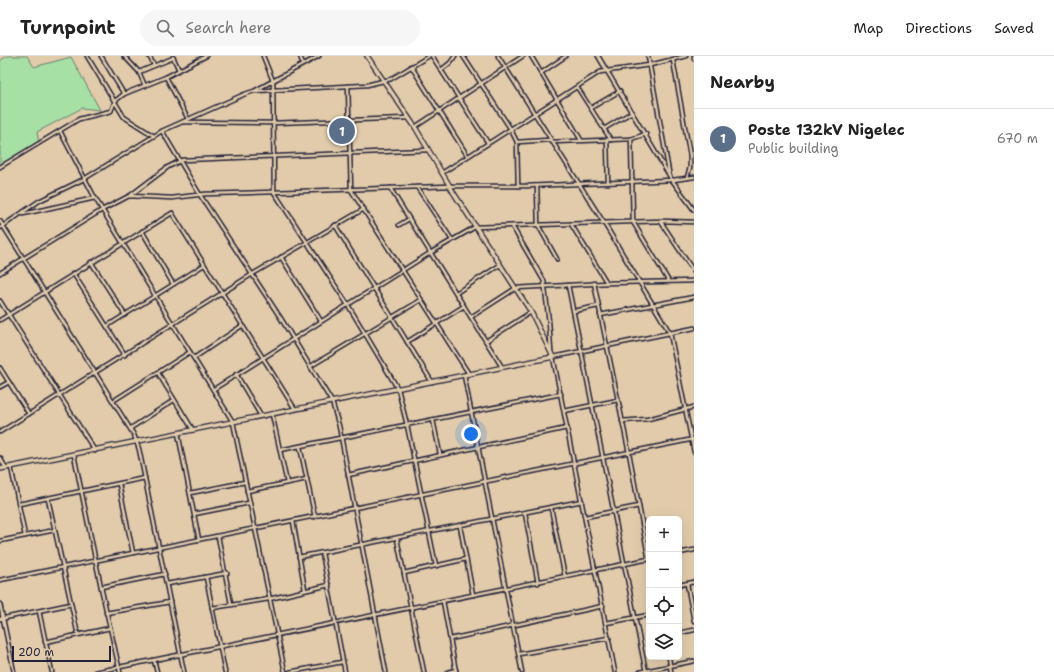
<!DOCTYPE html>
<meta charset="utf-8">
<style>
:root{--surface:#fff;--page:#f6f6f6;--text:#222;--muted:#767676;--line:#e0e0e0;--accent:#d1495b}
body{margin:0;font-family:"Shantell Sans",sans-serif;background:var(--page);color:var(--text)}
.controls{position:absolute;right:12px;bottom:12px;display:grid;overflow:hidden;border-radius:6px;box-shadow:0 4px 16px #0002}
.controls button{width:36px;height:36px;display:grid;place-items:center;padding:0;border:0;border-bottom:1px solid var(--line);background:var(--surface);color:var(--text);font:20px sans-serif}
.scale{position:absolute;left:12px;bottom:10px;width:99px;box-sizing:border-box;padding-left:4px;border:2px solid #22223b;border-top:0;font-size:11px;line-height:14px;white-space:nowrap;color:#22223b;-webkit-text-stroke:3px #e1cbaa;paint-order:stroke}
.you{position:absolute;left:471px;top:378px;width:14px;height:14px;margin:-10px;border:3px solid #fff;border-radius:50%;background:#1a73e8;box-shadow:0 0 0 6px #1a73e833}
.badge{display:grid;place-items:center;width:26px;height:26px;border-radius:50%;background:var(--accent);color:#fff;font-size:13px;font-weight:700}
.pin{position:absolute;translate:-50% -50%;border:2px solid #fff;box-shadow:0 1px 4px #0006}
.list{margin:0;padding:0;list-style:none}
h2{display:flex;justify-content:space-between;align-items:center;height:52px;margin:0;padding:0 16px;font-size:17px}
h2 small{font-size:13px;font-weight:400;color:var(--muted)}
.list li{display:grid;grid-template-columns:26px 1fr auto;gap:12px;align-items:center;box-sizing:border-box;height:60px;padding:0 16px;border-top:1px solid var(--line)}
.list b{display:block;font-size:15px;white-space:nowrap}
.list p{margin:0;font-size:13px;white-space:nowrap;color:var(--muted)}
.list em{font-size:13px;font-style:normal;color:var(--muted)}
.icon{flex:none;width:22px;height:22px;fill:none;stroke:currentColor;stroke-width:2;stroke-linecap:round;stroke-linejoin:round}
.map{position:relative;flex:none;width:694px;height:616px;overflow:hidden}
header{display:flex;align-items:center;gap:24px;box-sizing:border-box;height:56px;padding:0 20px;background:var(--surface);border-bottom:1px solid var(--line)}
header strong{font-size:19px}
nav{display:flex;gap:22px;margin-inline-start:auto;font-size:14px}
.search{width:280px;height:36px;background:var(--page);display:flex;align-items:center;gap:10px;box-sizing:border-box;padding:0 14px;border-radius:22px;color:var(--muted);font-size:15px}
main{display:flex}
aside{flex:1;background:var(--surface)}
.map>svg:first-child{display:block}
.green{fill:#a7e0a5;stroke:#648170}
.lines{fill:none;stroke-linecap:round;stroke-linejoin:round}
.street-casing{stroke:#22223b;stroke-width:5.5}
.secondary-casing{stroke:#22223b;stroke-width:6}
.street{stroke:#e1cbaa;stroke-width:2.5}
.secondary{stroke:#e1cbaa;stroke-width:3.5}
</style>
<header>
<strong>Turnpoint</strong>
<div class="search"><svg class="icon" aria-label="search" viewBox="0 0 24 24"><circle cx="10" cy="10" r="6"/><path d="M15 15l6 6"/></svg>Search here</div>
<nav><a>Map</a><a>Directions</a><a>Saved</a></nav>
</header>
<main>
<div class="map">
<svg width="694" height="616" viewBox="0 0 694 616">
<rect width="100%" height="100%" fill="#e1cbaa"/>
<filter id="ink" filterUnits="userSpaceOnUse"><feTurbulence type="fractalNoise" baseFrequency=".025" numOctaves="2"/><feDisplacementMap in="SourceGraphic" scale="8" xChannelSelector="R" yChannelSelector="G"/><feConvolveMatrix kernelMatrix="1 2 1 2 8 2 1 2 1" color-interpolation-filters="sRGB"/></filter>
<g filter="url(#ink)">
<path class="green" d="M7,0H27L34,11L71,1L100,54L82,52L37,76L39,88L0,109V5Z"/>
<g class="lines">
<g class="street-casing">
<g id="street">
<path d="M87,0L124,61L154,80"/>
<path d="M101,0L124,38"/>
<path d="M124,0L139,16L145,30"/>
<path d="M149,0L154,9"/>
<path d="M263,0L273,25L274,136L348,249L398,333L407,369L436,510"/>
<path d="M300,0L303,8"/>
<path d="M432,0L488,87"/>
<path d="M463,0L510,72L517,86L518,130"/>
<path d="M498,0L604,167L670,277L694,396"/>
<path d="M531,0L581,84"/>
<path d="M648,0L669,116"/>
<path d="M694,0V3"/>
<path d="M173,1L179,14"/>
<path d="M673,4L690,100V111L687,122"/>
<path d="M411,10L467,99"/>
<path d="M441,14L450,7L455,0"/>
<path d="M139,16L173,2"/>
<path d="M541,17L566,0"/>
<path d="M166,21L188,63"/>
<path d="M348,30L351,134L469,318"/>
<path d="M577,31L611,84"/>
<path d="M256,34L319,0"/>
<path d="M591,52L620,35"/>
<path d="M183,66L273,67L409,62"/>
<path d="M415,71L523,0"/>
<path d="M604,73L632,56"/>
<path d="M60,75L95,142L233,366L285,616"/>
<path d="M162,75L200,139L280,261L332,346L339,370L386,616"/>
<path d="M631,83L633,166L668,224"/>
<path d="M607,84L608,127"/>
<path d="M517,86L549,84"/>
<path d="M552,86L631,83L646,78"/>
<path d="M0,111L79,63L111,55L115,45L124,38L166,21L206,0"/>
<path d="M442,117L600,16L650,9L686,0"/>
<path d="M672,124L694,154"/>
<path d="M673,124L694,121"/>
<path d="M537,130L538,169L557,203"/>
<path d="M417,131L452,184"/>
<path d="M390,132L502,311"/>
<path d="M131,139L168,111L182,104L428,94"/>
<path d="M23,158L95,142"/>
<path d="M0,165L134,379L139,393L184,616"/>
<path d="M661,166L694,216"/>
<path d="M571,168L607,227"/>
<path d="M335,169L432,326"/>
<path d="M399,169L409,163"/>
<path d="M512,170L544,225L549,266L551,296"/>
<path d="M0,172L39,145L84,123L162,75L245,38L254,35L367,29L391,23L429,0"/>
<path d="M142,175L173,228"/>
<path d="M281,201L321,265"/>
<path d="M91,206L125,259"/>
<path d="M0,217L102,154L129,140L172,142L205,138L274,136L449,130H527L672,124L598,0"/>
<path d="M73,217L125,299"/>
<path d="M594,227L629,397L649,504"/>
<path d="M568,229L646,616"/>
<path d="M456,237L500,209"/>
<path d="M0,245L95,395"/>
<path d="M574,255L598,250"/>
<path d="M600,259L694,241"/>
<path d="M471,261L516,232L607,227L694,225"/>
<path d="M0,264L172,157L295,353"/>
<path d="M107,270L204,209"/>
<path d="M486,285L531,256"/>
<path d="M407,286L464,250"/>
<path d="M194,302L243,269"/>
<path d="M311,310L421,244"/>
<path d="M0,312L29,358"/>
<path d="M158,317L193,374"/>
<path d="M236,318L261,360"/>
<path d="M464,319L522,616"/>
<path d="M0,331L9,326"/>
<path d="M214,333L430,197L475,171L661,165L694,166"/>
<path d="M113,345L190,296"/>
<path d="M564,355L618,344"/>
<path d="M272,358L287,427"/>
<path d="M433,364L440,398"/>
<path d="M622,365L648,363L694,351"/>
<path d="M131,372L174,344"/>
<path d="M0,376L251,219L364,153"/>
<path d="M178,377L199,484"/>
<path d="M300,391L315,461"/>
<path d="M280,394L561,338"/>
<path d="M74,399L101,531L120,616"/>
<path d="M0,402L6,412"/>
<path d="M11,411L25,480"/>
<path d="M348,419L567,372"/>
<path d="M119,428L133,497"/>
<path d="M247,435L307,423"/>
<path d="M190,437L245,426"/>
<path d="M48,443L78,579"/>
<path d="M19,448L145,422"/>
<path d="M551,452L565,521"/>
<path d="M525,457L538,527"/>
<path d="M194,458L249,447"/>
<path d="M585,461L639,450"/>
<path d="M293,465L305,534"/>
<path d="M460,470L473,539"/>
<path d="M218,480L231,548"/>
<path d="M397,483L424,616"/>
<path d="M0,485L55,474"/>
<path d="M322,497L345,616"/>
<path d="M679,497L694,494"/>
<path d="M299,501L582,445"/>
<path d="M404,517L466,503"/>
<path d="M206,521L225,616"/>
<path d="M0,524L694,383"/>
<path d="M167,528L227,517"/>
<path d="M687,528L694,565"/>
<path d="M679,529L694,526"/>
<path d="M101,531L165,518"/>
<path d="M443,545L456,616"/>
<path d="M0,548L14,616"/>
<path d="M212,552L269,543L329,529"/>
<path d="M39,555L52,616"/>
<path d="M106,557L170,546"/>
<path d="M0,563L71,548"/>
<path d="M606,567L649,559"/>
<path d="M679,577L694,574"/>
<path d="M450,583L603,550"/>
<path d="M45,586L110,572"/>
<path d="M519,598L609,582"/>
<path d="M669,601L671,616"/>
<path d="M154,604L157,616"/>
<path d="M95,616L649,503"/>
<path d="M290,616L342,606"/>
<path d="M448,616L456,614"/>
<path d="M615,616L553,301L694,272"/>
<path d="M640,616L694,605"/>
</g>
</g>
<g class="secondary-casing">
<path id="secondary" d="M0,413L553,301L531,256L455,139L415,71L367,0"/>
</g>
<use href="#street" class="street"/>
<use href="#secondary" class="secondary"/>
</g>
</g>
</svg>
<div class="controls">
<button>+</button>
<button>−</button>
<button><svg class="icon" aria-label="locate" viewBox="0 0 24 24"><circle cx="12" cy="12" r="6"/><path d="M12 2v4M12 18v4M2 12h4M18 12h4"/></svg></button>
<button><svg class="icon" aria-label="layers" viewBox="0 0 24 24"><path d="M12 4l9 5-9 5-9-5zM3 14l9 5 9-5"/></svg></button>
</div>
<div class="scale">200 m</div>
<div class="you"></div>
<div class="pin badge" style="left:342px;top:75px;background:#5c6f8a">1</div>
</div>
<aside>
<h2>Nearby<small></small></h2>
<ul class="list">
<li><span class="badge" style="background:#5c6f8a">1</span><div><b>Poste 132kV Nigelec</b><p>Public building</p></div><em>670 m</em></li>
</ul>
</aside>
</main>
